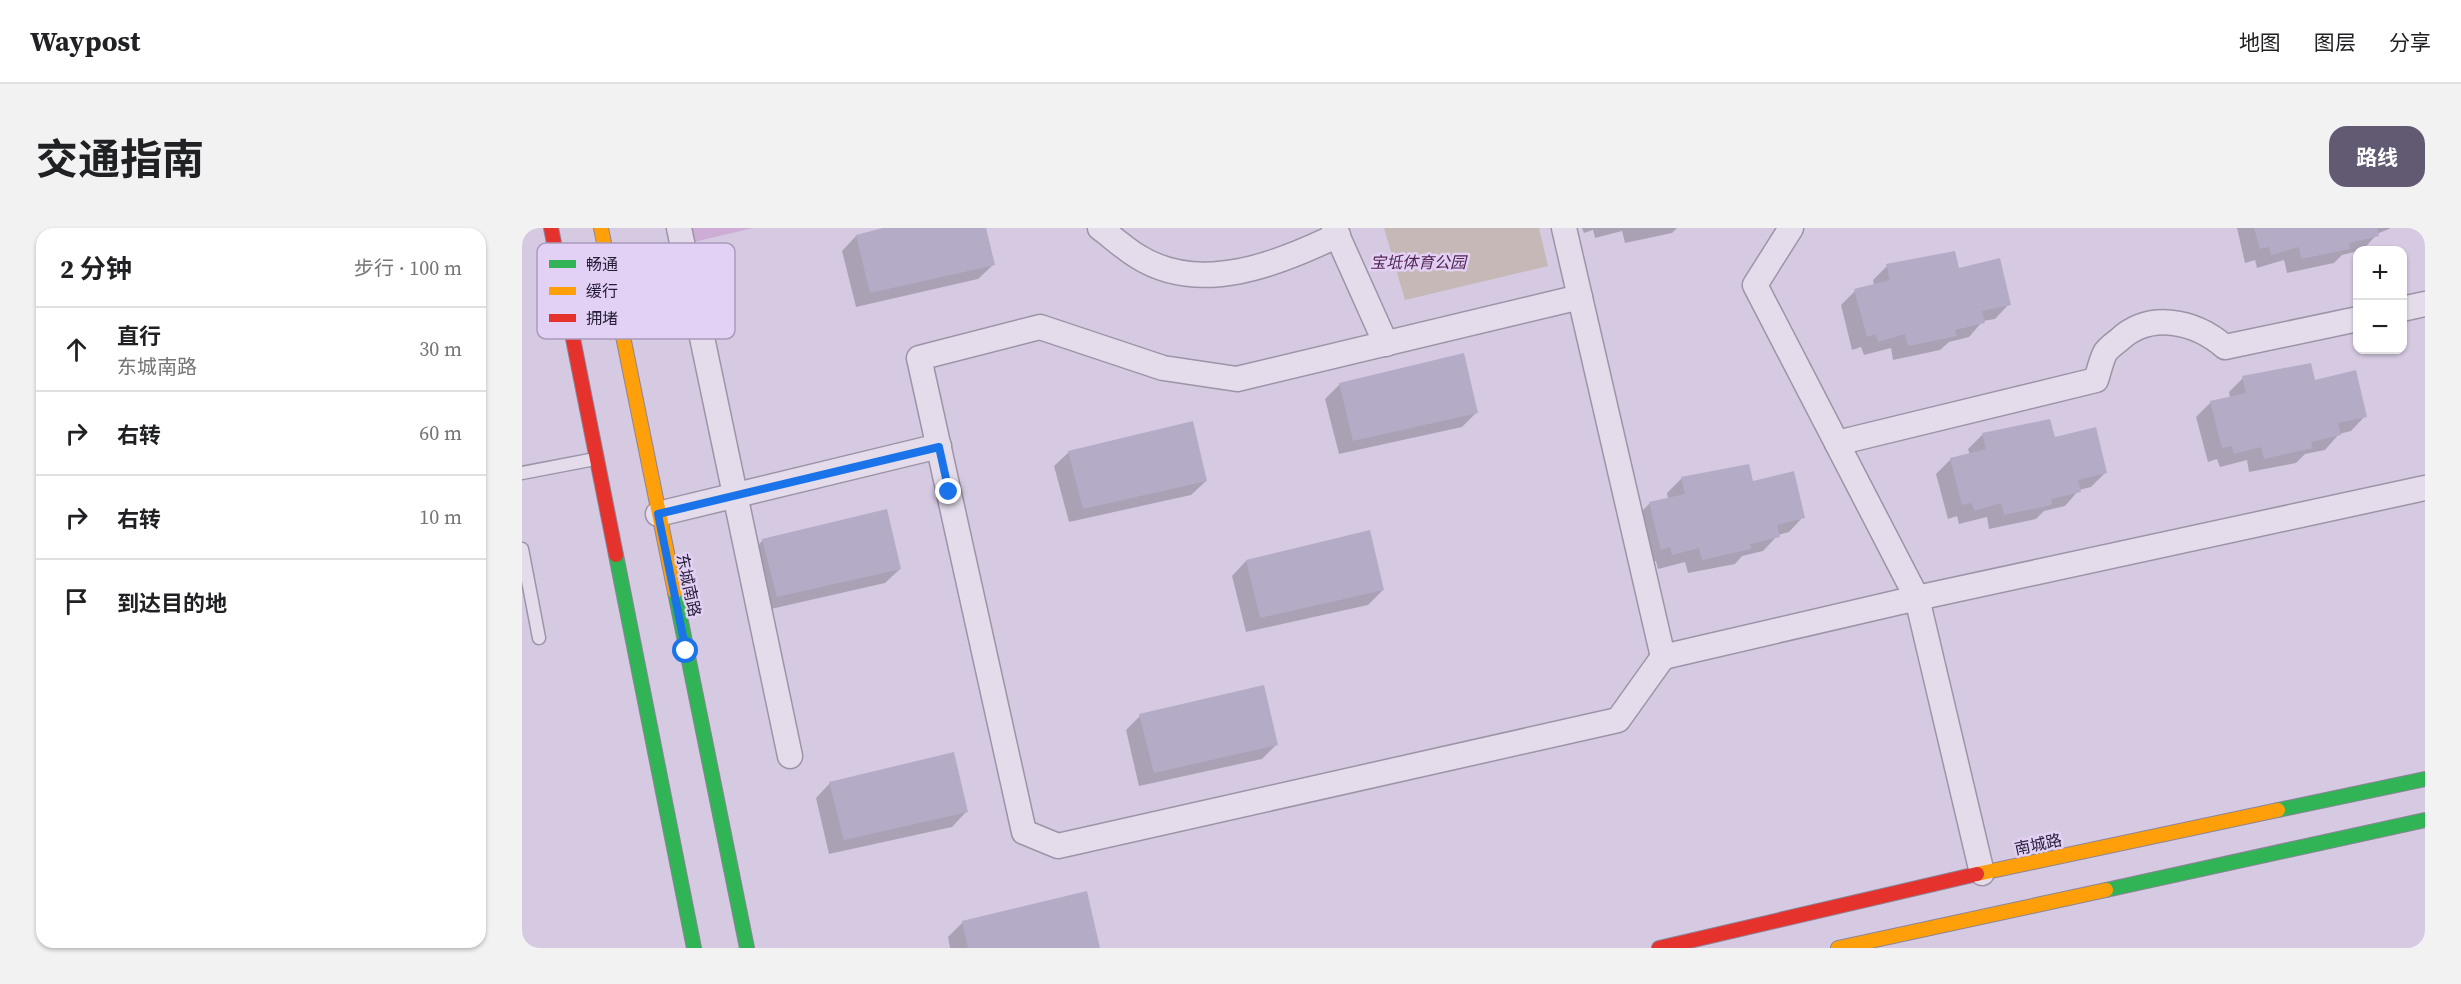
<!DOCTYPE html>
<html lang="zh">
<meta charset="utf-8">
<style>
:root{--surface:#fff;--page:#f2f2f2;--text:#202124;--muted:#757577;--line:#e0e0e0;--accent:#625a72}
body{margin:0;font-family:"Source Serif 4","Noto Sans SC",serif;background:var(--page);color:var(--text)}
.controls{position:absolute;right:18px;top:18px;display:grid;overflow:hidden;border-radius:12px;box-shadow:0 2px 4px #0004}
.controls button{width:54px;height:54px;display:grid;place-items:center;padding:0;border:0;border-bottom:2px solid var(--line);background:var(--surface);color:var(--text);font:30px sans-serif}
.stop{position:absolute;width:18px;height:18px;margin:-14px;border:4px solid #1a73e8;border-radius:50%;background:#fff}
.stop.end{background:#1a73e8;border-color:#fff;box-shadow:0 2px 6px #0008}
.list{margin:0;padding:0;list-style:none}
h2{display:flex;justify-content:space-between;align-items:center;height:78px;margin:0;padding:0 24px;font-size:26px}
h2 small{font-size:20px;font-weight:400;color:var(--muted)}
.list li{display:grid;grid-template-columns:39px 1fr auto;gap:18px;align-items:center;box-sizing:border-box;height:84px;padding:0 24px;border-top:2px solid var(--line)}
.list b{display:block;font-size:22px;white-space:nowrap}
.list p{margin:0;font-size:20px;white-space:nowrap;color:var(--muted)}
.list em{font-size:20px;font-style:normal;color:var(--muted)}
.icon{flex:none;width:33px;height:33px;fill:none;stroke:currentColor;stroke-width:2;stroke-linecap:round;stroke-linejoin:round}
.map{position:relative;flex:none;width:1903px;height:720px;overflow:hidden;border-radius:18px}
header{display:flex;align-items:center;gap:36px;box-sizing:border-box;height:84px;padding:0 30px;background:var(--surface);border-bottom:2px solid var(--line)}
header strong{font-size:28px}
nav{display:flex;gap:33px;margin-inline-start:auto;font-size:21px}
.intro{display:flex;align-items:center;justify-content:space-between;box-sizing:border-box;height:144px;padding:0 36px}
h1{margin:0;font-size:42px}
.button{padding:15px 27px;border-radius:18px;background:var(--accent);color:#fff;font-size:21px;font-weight:700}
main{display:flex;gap:36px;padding:0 36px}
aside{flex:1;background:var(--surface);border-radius:18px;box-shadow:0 2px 4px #0004}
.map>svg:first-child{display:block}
.green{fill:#cdadd5}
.water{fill:#c6b8b6}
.shadow{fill:#0003}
.building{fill:#b4abc6}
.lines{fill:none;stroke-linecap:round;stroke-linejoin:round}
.lane-casing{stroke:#9c94a7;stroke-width:15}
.street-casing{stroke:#9c94a7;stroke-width:27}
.fast-casing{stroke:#8c8497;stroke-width:16}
.slow-casing{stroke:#8c8497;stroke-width:16}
.jam-casing{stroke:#8c8497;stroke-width:16}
.lane{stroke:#e4dcea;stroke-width:12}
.street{stroke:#e4dcea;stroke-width:24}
.fast{stroke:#30b455;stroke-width:14}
.slow{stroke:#ff9f0a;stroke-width:14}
.jam{stroke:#e5322d;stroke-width:14}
.route{stroke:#1a73e8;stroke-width:8}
.labels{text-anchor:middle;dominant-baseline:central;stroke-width:5;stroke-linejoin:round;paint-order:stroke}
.park-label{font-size:16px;font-style:italic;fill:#522450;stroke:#e2d0f5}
.street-label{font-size:16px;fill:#241d36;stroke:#e2d0f5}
.key{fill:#e2d0f5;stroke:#a99abc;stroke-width:1.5}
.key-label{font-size:16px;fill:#241d36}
</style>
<header>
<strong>Waypost</strong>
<nav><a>地图</a><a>图层</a><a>分享</a></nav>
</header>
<div class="intro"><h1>交通指南</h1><a class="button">路线</a></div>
<main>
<aside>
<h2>2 分钟<small>步行 · 100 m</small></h2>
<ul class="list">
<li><svg class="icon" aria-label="ahead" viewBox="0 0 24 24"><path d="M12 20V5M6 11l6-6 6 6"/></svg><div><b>直行</b><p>东城南路</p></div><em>30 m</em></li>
<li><svg class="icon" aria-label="right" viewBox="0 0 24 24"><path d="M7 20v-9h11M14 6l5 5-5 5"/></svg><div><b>右转</b></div><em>60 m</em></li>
<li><svg class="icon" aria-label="right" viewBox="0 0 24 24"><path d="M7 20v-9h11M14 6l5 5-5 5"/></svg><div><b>右转</b></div><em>10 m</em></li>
<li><svg class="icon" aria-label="arrive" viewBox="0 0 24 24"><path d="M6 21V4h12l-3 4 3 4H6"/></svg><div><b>到达目的地</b></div></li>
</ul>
</aside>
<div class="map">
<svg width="1903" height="720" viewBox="0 0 1903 720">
<rect width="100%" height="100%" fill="#d6cae2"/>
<path class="green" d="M151,0H231L155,18Z"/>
<path class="water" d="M862,0H1017L1026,38L883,72Z"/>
<g class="shadow">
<path d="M368,0H463L471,37L456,51L334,79L320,23L334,8Z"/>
<path d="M1060,0H1155L1150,5L1103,15L1100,3L1073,10L1071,2L1062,5Z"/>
<path d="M1715,0H1869L1855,6L1841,22L1820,27L1812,35L1765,45L1762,32L1735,40L1733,32L1723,35Z"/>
<path d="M1365,38L1436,42L1487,76L1473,91L1461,93L1447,109L1427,114L1418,122L1371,132L1369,120L1342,127L1339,119L1330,122L1319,77L1333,63L1352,58L1351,52Z"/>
<path d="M1721,150L1791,154L1843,188L1829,203L1817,206L1803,222L1783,226L1774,235L1727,244L1725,232L1698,239L1695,231L1686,234L1674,189L1689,174L1708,170L1707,164Z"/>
<path d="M818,156L954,185L940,199L817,226L803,171Z"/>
<path d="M1461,206L1531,211L1583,245L1569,259L1557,262L1543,278L1522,283L1514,291L1467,301L1465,289L1437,296L1435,288L1426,291L1414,246L1429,231L1448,227L1446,221Z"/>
<path d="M547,224L684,253L669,267L547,294L532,238Z"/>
<path d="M1226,238L1230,255L1281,289L1267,304L1256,307L1241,323L1220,328L1213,336L1166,345L1163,334L1136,341L1134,333L1124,336L1113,290L1127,276L1146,271L1145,265L1159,251Z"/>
<path d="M241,312L378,341L363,355L240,383L226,327Z"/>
<path d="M724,333L861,362L846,377L724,404L710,348Z"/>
<path d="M618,488L754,517L740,531L617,558L604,502Z"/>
<path d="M308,555L444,584L430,599L307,626L294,570Z"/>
<path d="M440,695L576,720H428L426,709Z"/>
</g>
<g class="building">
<path d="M361,0H464L473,37L348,65L334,7Z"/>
<path d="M1732,0H1855L1857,8L1827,15L1828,21L1779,31L1777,19L1749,27L1747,19L1738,21Z"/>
<path d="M1433,23L1437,40L1478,30L1489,77L1460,83L1463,95L1433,102L1435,108L1386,118L1383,106L1356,114L1354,106L1345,109L1332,61L1368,52L1364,36Z"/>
<path d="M942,125L956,185L831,213L817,155Z"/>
<path d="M1789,135L1793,152L1834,142L1845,189L1816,195L1819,207L1789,214L1791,220L1742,231L1739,219L1712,226L1710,218L1700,220L1688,173L1724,165L1720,148Z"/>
<path d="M1528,191L1533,209L1574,199L1585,245L1556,252L1559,264L1529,271L1530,277L1482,287L1479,275L1452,283L1450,275L1440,277L1428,230L1464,221L1460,205Z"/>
<path d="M671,193L685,253L561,281L546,223Z"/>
<path d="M1227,236L1231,253L1272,243L1283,290L1255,297L1258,309L1228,316L1229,321L1180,332L1177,320L1150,327L1148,319L1139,322L1127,274L1163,266L1159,249Z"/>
<path d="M365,281L379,341L255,369L240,311Z"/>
<path d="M848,302L862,362L738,390L724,332Z"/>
<path d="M742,457L756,517L632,545L617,486Z"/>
<path d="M432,524L446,584L322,612L307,554Z"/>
<path d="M565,663L578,720H446L440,693Z"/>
</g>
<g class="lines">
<g class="lane-casing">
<g id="lane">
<path d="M0,245L73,231"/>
<path d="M0,321L17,410"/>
</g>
</g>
<g class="street-casing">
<g id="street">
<path d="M157,0L268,528"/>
<path d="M578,0C590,9 602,20 615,28C678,68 756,36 816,7"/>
<path d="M812,0L864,116"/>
<path d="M1042,0L1141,429L1395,370L1903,260"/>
<path d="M1269,0L1233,57L1395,370L1460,645"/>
<path d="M1058,69L715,151L641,140L518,99L397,130L502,604L536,618L1096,492L1141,429"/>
<path d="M1880,81L1903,76"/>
<path d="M1315,215L1574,152C1577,143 1579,133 1583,125C1586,120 1592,116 1597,112C1628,83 1673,93 1703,119L1836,91"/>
<path d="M136,286L417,218"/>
</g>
</g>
<g class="fast-casing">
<g id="fast">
<path d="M94,327L172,720"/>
<path d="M153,364L225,720"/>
<path d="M1756,582L1903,551"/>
<path d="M1584,662L1903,592"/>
</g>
</g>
<g class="slow-casing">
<g id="slow">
<path d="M79,0L153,364"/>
<path d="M1455,646L1756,582"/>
<path d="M1316,720L1584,662"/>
</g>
</g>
<g class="jam-casing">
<g id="jam">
<path d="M29,0L94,327"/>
<path d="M1137,720L1455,646"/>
</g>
</g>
<use href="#lane" class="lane"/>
<use href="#street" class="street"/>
<use href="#fast" class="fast"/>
<use href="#slow" class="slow"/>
<use href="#jam" class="jam"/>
</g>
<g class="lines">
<path class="route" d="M164,423L136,286L417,219L427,264"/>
</g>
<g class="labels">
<g class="park-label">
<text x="896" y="34">宝坻体育公园</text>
</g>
<g class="street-label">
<text transform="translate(167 357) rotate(78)">东城南路</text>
<text transform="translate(1516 616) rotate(-12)">南城路</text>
</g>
</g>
<rect x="15" y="15" width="198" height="96" rx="9" class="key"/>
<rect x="27" y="32" width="27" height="8" fill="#30b455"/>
<rect x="27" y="59" width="27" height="8" fill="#ff9f0a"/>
<rect x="27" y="86" width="27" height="8" fill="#e5322d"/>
<g class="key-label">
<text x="64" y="42">畅通</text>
<text x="64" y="69">缓行</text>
<text x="64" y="96">拥堵</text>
</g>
</svg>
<div class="controls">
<button>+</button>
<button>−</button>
</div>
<div class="stop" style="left:164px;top:423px"></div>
<div class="stop end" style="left:427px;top:264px"></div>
</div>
</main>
